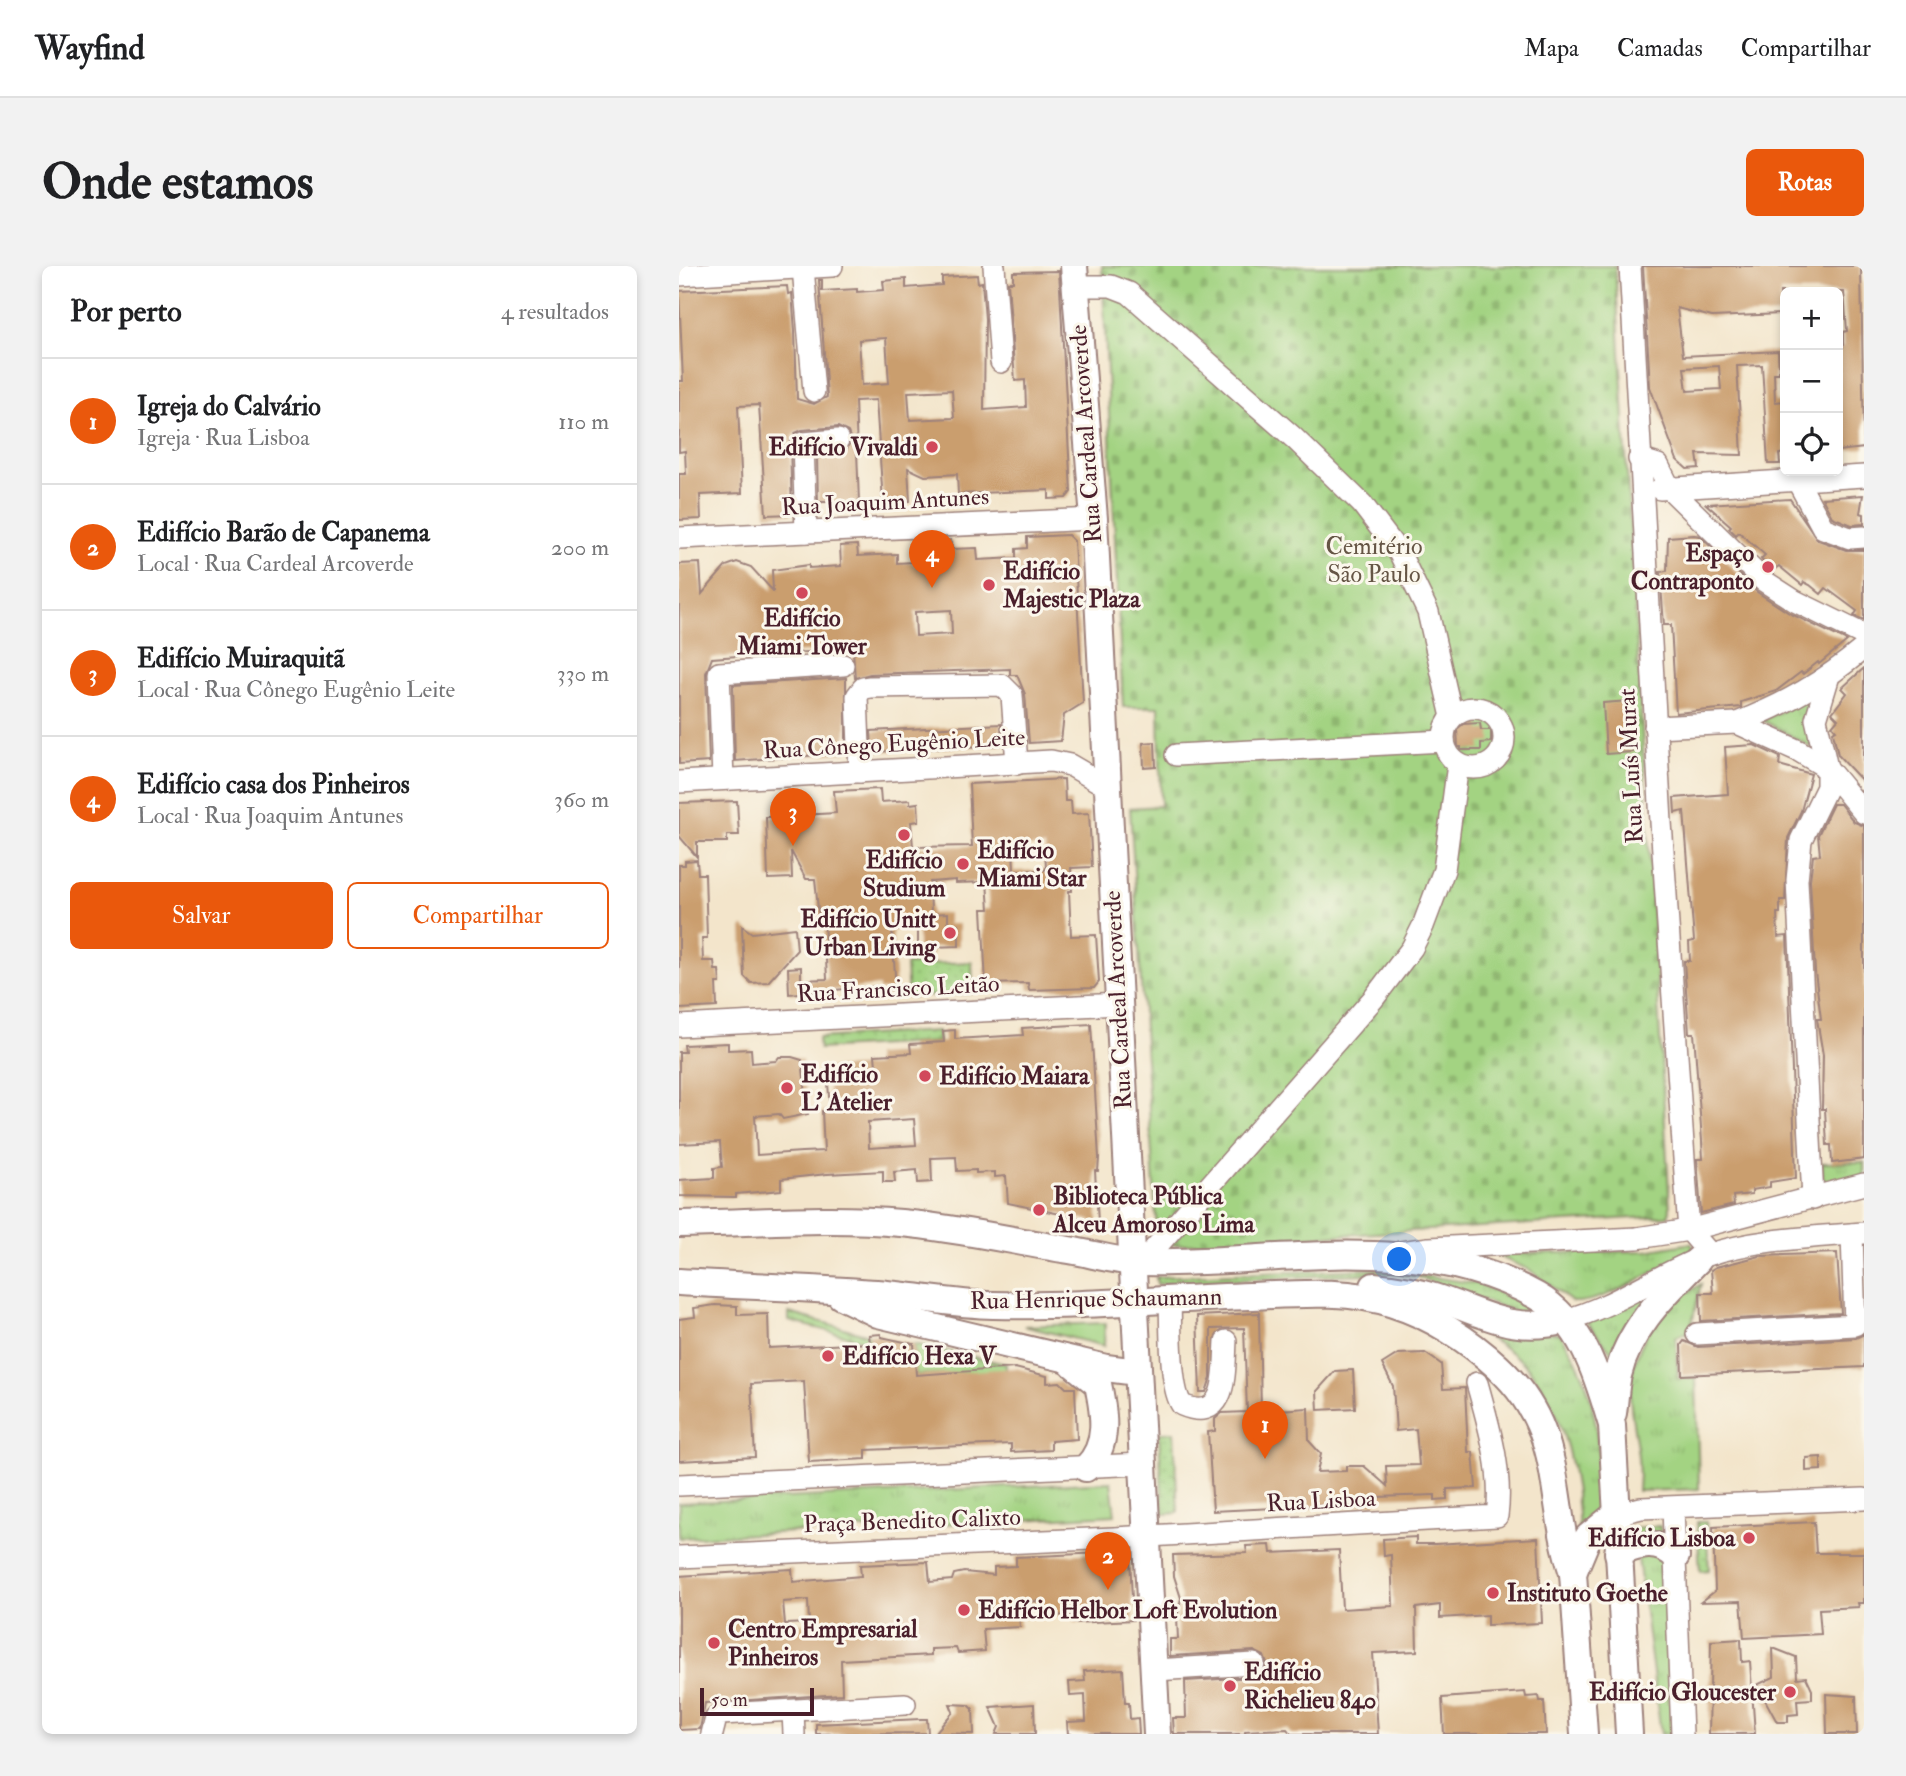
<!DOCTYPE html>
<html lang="pt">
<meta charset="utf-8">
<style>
:root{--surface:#fff;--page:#f2f2f2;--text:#202124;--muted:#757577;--line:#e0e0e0;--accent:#ea580c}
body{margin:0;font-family:"IM FELL Double Pica",serif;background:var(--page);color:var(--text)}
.controls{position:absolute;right:21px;top:21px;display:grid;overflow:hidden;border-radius:10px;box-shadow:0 4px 10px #0003}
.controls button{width:63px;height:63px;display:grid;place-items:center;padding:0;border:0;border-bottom:2px solid var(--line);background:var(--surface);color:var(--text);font:35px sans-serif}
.scale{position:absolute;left:21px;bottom:18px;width:114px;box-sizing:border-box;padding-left:7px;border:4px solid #4a1f2b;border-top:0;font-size:19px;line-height:24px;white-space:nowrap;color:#4a1f2b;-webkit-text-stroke:5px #fbf7ec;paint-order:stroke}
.you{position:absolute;left:721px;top:994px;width:24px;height:24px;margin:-18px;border:5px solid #fff;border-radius:50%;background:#1a73e8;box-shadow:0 0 0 10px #1a73e833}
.badge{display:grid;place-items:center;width:46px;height:46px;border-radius:50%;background:var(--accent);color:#fff;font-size:23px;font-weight:700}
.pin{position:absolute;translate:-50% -58px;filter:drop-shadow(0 2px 4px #0008)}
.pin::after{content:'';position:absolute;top:37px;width:24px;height:21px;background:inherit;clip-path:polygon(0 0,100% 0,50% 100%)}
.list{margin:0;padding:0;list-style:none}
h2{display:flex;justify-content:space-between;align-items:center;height:91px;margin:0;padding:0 28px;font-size:30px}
h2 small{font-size:23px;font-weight:400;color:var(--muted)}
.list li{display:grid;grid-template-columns:46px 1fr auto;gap:21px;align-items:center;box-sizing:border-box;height:126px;padding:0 28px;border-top:2px solid var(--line)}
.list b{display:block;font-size:26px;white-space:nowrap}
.list p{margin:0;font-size:23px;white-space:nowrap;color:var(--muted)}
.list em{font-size:23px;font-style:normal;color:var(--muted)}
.actions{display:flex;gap:14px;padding:21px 28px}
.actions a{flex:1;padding:16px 0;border:2px solid var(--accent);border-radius:10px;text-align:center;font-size:24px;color:var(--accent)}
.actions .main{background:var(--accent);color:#fff}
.icon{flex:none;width:38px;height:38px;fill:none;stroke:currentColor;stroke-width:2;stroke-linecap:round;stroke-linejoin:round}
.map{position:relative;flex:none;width:1185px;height:1468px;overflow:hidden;border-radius:10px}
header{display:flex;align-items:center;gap:42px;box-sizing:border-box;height:98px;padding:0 35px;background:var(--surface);border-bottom:2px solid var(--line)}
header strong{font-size:33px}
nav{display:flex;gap:38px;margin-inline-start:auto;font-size:24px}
.intro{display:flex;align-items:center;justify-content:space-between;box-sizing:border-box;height:168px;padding:0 42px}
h1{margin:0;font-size:49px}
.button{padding:18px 32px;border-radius:10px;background:var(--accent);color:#fff;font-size:24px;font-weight:700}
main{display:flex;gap:42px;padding:0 42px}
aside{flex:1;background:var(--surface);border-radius:10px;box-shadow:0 4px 10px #0003}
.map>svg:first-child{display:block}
.grass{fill:url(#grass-tufts);stroke:#767956;stroke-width:2}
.cemetery{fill:url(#cemetery-stones);stroke:#767956;stroke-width:2}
.garden{fill:url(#garden-dots);stroke:#767956;stroke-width:2}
.building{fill:#ca9e6e;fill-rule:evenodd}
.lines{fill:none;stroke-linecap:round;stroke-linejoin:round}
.minor-casing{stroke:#9e827b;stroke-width:24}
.major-casing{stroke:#9e827b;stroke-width:30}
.minor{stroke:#fff;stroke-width:21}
.major{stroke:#fff;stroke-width:26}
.poi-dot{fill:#d1495b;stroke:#fbf7ec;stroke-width:2.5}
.labels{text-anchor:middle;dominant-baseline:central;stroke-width:6;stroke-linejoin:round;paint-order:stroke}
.street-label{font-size:24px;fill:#4a1f2b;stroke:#fbf7ec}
.poi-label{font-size:24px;font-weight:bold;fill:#4a1f2b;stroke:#fbf7ec;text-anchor:start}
.park-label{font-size:24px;fill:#655545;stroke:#fbf7ec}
</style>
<header>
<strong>Wayfind</strong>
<nav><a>Mapa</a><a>Camadas</a><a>Compartilhar</a></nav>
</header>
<div class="intro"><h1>Onde estamos</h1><a class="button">Rotas</a></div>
<main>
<aside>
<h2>Por perto<small>4 resultados</small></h2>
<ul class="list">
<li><span class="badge">1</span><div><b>Igreja do Calvário</b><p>Igreja · Rua Lisboa</p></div><em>110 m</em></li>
<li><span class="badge">2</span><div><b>Edifício Barão de Capanema</b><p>Local · Rua Cardeal Arcoverde</p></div><em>200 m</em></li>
<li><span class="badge">3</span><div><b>Edifício Muiraquitã</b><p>Local · Rua Cônego Eugênio Leite</p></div><em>330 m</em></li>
<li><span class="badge">4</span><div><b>Edifício casa dos Pinheiros</b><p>Local · Rua Joaquim Antunes</p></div><em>360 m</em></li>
</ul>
<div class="actions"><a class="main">Salvar</a><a>Compartilhar</a></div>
</aside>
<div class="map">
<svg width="1185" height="1468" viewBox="0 0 1185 1468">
<defs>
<pattern id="grass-tufts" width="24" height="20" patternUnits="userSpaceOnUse" patternTransform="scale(1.75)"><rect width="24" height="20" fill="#a3d382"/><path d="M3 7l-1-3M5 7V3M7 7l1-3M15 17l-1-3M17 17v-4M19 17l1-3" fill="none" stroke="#8eb570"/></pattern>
<pattern id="cemetery-stones" width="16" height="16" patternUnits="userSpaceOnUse" patternTransform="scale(1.75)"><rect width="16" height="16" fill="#a3d382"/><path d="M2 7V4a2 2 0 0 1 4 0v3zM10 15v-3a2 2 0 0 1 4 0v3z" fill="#8eb570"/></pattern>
<pattern id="garden-dots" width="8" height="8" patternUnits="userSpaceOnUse" patternTransform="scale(1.75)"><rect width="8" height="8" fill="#a3d382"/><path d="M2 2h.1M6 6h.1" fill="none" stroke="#8eb570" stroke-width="1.8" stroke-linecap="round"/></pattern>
</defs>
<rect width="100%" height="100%" fill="#fbf7ec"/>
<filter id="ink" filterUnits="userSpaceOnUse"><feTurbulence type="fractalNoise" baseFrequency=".0143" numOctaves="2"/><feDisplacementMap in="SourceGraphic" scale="14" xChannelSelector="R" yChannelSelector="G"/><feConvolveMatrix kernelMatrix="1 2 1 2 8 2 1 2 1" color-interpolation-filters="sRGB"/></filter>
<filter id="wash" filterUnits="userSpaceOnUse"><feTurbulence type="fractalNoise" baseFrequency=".00686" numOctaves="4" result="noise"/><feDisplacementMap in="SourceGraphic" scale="28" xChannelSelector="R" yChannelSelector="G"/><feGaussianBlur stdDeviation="1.57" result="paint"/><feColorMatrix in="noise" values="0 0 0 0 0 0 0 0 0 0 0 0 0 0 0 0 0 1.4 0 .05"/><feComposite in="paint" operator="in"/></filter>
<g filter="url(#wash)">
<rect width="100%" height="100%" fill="#f3e5cb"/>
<g class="grass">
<path d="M1133,431L1132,481L1083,454Z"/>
<path d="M1185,896V913L1145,924L1143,897Z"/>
<path d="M1012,977L1015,983C984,999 927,1038 893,1036L851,1004L821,991L823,988L967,985Z"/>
<path d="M697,1003L800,1018L850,1040L855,1046H837L739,1011L701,1007L478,1018L477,1011Z"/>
<path d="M1022,1018L1011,1065L997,1071L999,1113L1017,1112L1020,1223L959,1225C963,1186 952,1162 951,1127C950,1100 969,1057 990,1039C999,1031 1012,1025 1022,1018Z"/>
<path d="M970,1024L976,1031L934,1088L907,1055Z"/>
<path d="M789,1054L881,1068C922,1125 918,1176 923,1243L900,1270C899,1215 887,1146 849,1102C832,1083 808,1071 788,1058Z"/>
<path d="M426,1057L425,1080L345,1060Z"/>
<path d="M235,1078L327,1098V1105L237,1109Z"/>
<path d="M432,1216L436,1249L0,1272V1237Z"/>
<path d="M981,1260L996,1468H982L955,1262Z"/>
</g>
<path class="cemetery" d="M423,0H936L991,944L989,950L490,979L478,968L451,542L482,540L480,441H444Z"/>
<g class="garden">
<path d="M293,696L294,727L229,731L227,699Z"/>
<path d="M259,765L260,776L140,783L139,772Z"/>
<path d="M110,1047L190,1069L191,1076L110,1055Z"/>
<path d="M495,1166L499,1247L484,1248L480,1167Z"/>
<path d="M1018,1256H1027L1030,1304L1021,1305Z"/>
</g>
<g id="blocks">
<g class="building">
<path d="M964,0H1182L1185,182L1159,185V81H1164V66L1168,65L1165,26H1101L1102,48L1033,51L998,42L1004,90L1099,85L1100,107H1095L1096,136L1106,135V187L1100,188L1101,198H1089L1083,99L1058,100L1063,189L1018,188L1020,202L1008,203L998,194L971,121ZM1040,100L1042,123L1008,125L1005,102Z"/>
<path d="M380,5L392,226L387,232L370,233V224L279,228L278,208L246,210L229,202L231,235L204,236L197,134L176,135L180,236H139L138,189L167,184L172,174L169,166L159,161L123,164L116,167L111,177L113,248L87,249L80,139L59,140L63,227L21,229L22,253L0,254V208H7L6,185L0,186V115H4L0,25L108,20L109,28L113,27L116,65L118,133L135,138L148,131L140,14H143V25L178,23V26L205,24L204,15L227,13V22L263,19V11L298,9L299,17L303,16L306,53L305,144L347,141L346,114L336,115L329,16H334V6ZM207,72L210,117L183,119L180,74ZM273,124L275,152L231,154L229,126Z"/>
<path d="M1184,229L1181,247L1185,248V258L1173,259L1153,251L1143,232Z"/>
<path d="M1111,233L1139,274L1167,284H1185V354L1175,350L1178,345L1147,322L1142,328L1131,319L1125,316L1123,319L1100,300L1093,305L1082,293L1086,289L1060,266L1057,269L1050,262L1052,260L1027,238Z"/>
<path d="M389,269L395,275L404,437L385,449L382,475L350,477L346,428L338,409H331V403L191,408L176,412L174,384L85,388L33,392L27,407L30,496L0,498V298L21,297L23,328L47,300L58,296L72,301L94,325L93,304L130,299V302L162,300L161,280L178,279L179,290L218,288V297L235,296V299L260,298L259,275L272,274L273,283L298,282L299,294L337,292V283L348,282V271ZM272,344L273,368L237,370L236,346Z"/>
<path d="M1015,269L1021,270L1078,326L1110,347L1168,375L1140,398L1139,396L1124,408L1122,406L1097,425L1062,436V441L997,447L992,359H985L981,306L988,305L989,271Z"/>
<path d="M1185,402V517L1159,489L1154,466L1157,464L1153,460L1159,453L1153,447L1168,427L1163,422Z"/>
<path d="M167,412V487L56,495L54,419Z"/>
<path d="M950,435L953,486L927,488L924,437Z"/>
<path d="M801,457L802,464H812V476L802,477V484H782V481H779L778,463L784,458Z"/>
<path d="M322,458L323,479L193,486L192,465Z"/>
<path d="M476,476L477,501L465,502L464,477Z"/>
<path d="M1075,479L1101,491L1100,499L1132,508L1122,545L1109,572L1106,634H1101V647H1098L1099,671L1108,670L1117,912L1091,916V921L1073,924V928L1054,930L1055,939L1022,947L1018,893H1024L1023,875L1015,767H1010L1005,695H1011L1010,676L1015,675L1005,545L996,547L995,532L1049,528L1046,481Z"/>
<path d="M385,513L386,535H392L393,548L410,547L413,601L392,602L393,625H390L392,670L417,669L420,716L415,722L350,724L349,717L307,718L303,643H310L308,616L277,617V614L251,616L252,648L269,647V658H280V680L253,681V689H239V663L213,664L217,724H200V720L110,728L109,702L122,701V714L148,713L145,653H140L136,613H127L112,585L113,612L89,613L87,551L157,547L155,525L201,523L202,536L231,534V538L239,537L240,555L232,556L234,581L293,580L290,518ZM366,580L367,604L335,605L334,582Z"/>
<path d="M58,535L60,569H48V576H18V591L0,570V537Z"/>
<path d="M1154,538H1161L1175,556L1185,560V893L1153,897L1152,879H1148L1146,843H1143L1144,789L1138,753H1142L1136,706L1131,614L1134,590L1141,589L1139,569Z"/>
<path d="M18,594L19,608H26L28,672H23L24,695H35L36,704H40L41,717H37L38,741L0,743V599H6V595Z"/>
<path d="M63,660L73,667L116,662L118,684L89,716L72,717L65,710Z"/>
<path d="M412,758L420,892L419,905H416L419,956L329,937L327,910L316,911V906L297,907V904L278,905L277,891L252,892L253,916L239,917L238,904L215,906L216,916H204V905L148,908L102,913V924L57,928V931L0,930V914L35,912V902L43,901L41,876L0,878V786H6L5,779L49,777V784L72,783L73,797L97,795L100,791H113L123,794L129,848L104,853L100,848L76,850L78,889L123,886L145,885L143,845H151L148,802L197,800L196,789L232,787L231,778L265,776L264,765L276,764V773L344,769L343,762ZM235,853L237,879L190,882L189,856Z"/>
<path d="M1158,987L1162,1047L1022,1055L1021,1027H1034L1032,1004L1037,1001L1081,990Z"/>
<path d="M36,1039L58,1040V1049L89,1048L90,1082L191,1077L190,1069L202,1068V1071L235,1078L237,1109L336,1102L368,1110V1117L381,1116L387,1122H396L398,1173L372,1175V1184L332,1186V1178L187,1184V1193L130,1196L125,1115L72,1118L76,1191L0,1195V1053L16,1051L15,1042Z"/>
<path d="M580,1047L582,1145L629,1142L630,1175L642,1188L638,1206L667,1205V1200H685L708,1220L707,1200L740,1199L737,1163L717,1165L714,1120L703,1098L719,1088L746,1087L762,1098L764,1123L786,1122L789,1186H794L797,1222L768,1223V1233L756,1234V1229L697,1231V1237L534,1245L529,1166L536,1165V1153L543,1147L568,1146L565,1062L532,1063V1111L527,1126H521L518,1050Z"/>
<path d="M1185,1068V1101L1003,1109L1002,1079L1005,1075L1019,1081L1177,1072Z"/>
<path d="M674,1104L676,1142L639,1144L638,1125L656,1105Z"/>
<path d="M1142,1191V1204L1127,1205V1192Z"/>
<path d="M1135,1256L1137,1287H1185V1337H1179L1180,1341L1140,1343L1142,1368L1065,1372L1062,1335L1022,1336L1036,1325L1034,1261Z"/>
<path d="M737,1271V1278H756L859,1272L863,1357L808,1359V1349L761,1352V1339L737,1342L738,1385L694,1387L699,1468H612L608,1463L566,1465V1468H495L494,1452H507L506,1415L576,1411L583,1409L588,1398L585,1390L575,1385L491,1390V1373H499L498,1352L502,1332L495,1310L494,1289L568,1287L567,1280L591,1279L592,1287L660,1284L663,1343L714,1340L712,1289L705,1290L704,1273Z"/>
<path d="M445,1286L451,1291L454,1354L395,1357V1349L364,1350L363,1335L339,1336L341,1361L304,1363L306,1385L279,1387L277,1382L252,1383V1389L162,1394L163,1428L26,1437L21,1463L0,1464V1310L113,1303L114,1316L182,1310L181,1299L249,1296L251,1316L273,1314L275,1308L285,1306L315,1309V1301L337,1300V1291ZM129,1334L130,1357L106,1358L104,1336Z"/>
<path d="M1062,1373L1063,1396L1071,1395L1076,1468H1030L1032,1375Z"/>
<path d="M1094,1382L1117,1391L1118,1412L1127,1411L1133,1424V1433L1118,1434L1119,1448L1109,1449V1456H1098L1078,1419L1095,1411Z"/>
<path d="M444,1403L446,1437H450L451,1453L459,1452L460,1468H389L388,1456L407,1455L406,1429L391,1430L390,1416L406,1415L405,1405Z"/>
<path d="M846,1426L847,1431L860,1430L861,1435H865L867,1468H765L763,1432Z"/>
<path d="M1147,1428L1177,1430L1178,1468H1148Z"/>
<path d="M271,1438L290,1439L294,1443L295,1468L256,1467L274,1446Z"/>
<path d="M355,1438L356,1468H317L320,1461L311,1441Z"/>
<path d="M242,1453H248L249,1467L137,1468V1458Z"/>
</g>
</g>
</g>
<g filter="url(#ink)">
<use href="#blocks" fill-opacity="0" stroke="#9e827b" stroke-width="2"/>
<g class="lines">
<g class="minor-casing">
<g id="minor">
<path d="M315,0L322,96"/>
<path d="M951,0L982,556L1009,951L1010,964L1031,988"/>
<path d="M124,2L135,125"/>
<path d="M0,9L153,0"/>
<path d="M396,20H432L450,27L615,172L683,238L721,288L749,346L773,451"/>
<path d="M960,193L979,199L991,223L1085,315L1116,335L1185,369"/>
<path d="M1118,214L1144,262L1171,272L1185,271"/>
<path d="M981,223L1185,210"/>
<path d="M127,266L124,177L159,174"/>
<path d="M0,272L415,253"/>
<circle cx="795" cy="472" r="30"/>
<path d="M1058,457C1109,437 1143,417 1185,382"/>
<path d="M976,461L1058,457L1120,485L1148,502L1185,547"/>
<path d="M497,489L765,475"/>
<path d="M181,506L178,430L184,422L191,421L323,419L333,429L338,498"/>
<path d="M44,513L40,407L164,399"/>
<path d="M0,516L372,495L391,499L427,520"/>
<path d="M0,760L440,738"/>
<path d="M1134,933L1118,614L1122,574L1148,521V502L1137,453L1149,413"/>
<path d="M722,986L750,982L958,972L1010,964L1185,918"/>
<path d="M464,996L695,732L733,682L744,660L765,604L779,498"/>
<path d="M491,1032C492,1056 490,1122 503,1139C550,1159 545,1104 547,1075"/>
<path d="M886,1054C938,1040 980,1007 1029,989C1074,973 1137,971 1185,967"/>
<path d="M1018,1068L1176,1059L1173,968"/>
<path d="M0,1219L464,1198"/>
<path d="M994,1242L1003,1468"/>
<path d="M937,1248L962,1242L1185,1233"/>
<path d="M0,1291L435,1272L818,1250C824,1206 810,1160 798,1117"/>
<path d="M476,1404L575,1398"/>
<path d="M114,1445L115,1468"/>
<path d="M33,1468L37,1452L42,1448L226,1438"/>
</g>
</g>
<g class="major-casing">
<g id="major">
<path d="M395,0L415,253L478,1468"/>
<path d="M0,958C73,957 150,950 222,957C278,962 334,975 390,984C414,988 438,996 463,996C594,999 737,962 858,1030C904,1056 919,1112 933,1159L950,1468"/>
<path d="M0,1016C66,1020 132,1022 197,1027C236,1030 276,1038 314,1039C399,1041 486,1033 571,1030C617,1028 669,1023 714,1038C752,1050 790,1074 819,1101C888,1165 868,1229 894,1307L905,1468"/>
<path d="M695,1020C716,1022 735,1025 755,1031C803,1046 834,1069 886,1054"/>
<path d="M162,1030L199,1048L427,1102L458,1106"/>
<path d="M394,1098L419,1118C425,1147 431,1179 407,1202"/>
<path d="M934,1147C936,1135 936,1121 939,1109C950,1062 987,1027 1019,994"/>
<path d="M939,1287C961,1279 977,1273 997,1290"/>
<path d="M894,1307L909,1271L937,1248"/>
</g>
</g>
<use href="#minor" class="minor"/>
<use href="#major" class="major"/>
</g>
</g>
<g class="poi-dot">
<circle cx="253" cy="181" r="7"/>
<circle cx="1089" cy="301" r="7"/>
<circle cx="310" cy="319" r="7"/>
<circle cx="123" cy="327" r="7"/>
<circle cx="225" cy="569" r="7"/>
<circle cx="284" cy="598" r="7"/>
<circle cx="271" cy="667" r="7"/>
<circle cx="246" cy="810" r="7"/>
<circle cx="108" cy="822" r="7"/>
<circle cx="360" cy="944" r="7"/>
<circle cx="149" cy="1090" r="7"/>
<circle cx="1070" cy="1272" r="7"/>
<circle cx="814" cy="1327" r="7"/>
<circle cx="285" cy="1344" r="7"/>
<circle cx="35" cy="1377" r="7"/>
<circle cx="551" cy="1420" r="7"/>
<circle cx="1111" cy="1426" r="7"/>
</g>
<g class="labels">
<g class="street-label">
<text transform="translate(407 168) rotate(-94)">Rua Cardeal Arcoverde</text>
<text transform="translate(206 236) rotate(-3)">Rua Joaquim Antunes</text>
<text transform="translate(215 478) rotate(-3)">Rua Cônego Eugênio Leite</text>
<text transform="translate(952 500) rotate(-93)">Rua Luís Murat</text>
<text transform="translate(219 723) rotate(-3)">Rua Francisco Leitão</text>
<text transform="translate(439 734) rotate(-93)">Rua Cardeal Arcoverde</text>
<text transform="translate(417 1033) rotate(-1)">Rua Henrique Schaumann</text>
<text transform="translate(642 1235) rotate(-3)">Rua Lisboa</text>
<text transform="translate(233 1255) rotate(-2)">Praça Benedito Calixto</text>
</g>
<g class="poi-label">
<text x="239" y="181" text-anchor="end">Edifício Vivaldi</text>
<text x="1075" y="287" text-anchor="end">Espaço<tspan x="1075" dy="28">Contraponto</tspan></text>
<text x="324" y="305">Edifício<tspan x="324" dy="28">Majestic Plaza</tspan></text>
<text x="123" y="352" text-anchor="middle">Edifício<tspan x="123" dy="28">Miami Tower</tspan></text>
<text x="298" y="584">Edifício<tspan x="298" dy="28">Miami Star</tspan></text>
<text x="225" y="594" text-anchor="middle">Edifício<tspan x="225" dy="28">Studium</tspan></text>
<text x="257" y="653" text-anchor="end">Edifício Unitt<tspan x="257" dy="28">Urban Living</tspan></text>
<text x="122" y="808">Edifício<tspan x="122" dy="28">L' Atelier</tspan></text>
<text x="260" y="810">Edifício Maiara</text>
<text x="374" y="930">Biblioteca Pública<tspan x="374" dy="28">Alceu Amoroso Lima</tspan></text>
<text x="163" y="1090">Edifício Hexa V</text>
<text x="1056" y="1272" text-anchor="end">Edifício Lisboa</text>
<text x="828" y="1327">Instituto Goethe</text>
<text x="299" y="1344">Edifício Helbor Loft Evolution</text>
<text x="49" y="1363">Centro Empresarial<tspan x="49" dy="28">Pinheiros</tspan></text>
<text x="565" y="1406">Edifício<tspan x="565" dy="28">Richelieu 840</tspan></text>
<text x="1097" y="1426" text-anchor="end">Edifício Gloucester</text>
</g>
<g class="park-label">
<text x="695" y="280">Cemitério<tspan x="695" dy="28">São Paulo</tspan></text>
</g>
</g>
</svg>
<div class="controls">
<button>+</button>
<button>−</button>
<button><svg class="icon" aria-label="locate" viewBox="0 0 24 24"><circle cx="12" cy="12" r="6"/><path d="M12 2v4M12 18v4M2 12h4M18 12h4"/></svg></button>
</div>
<div class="scale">50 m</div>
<div class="you"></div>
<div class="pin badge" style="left:586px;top:1193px">1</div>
<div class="pin badge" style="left:429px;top:1324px">2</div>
<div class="pin badge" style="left:114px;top:580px">3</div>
<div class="pin badge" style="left:253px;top:322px">4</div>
</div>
</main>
